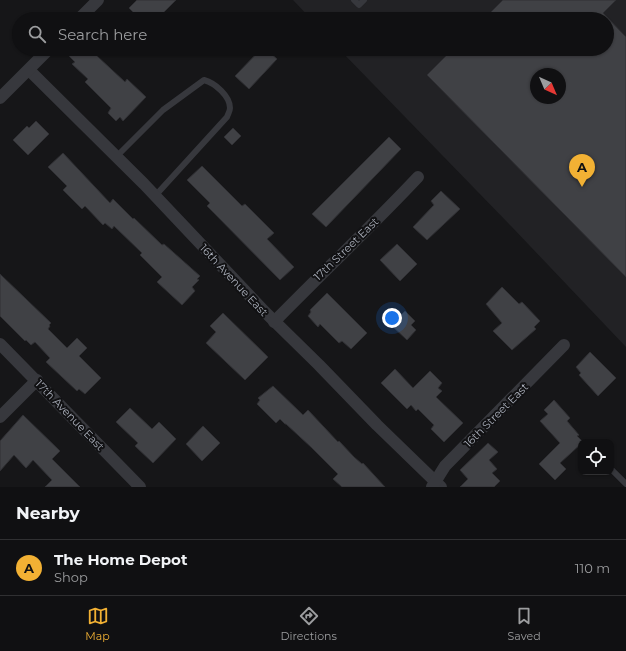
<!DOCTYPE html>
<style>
:root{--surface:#101012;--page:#1e1e20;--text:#f1f3f6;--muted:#9c9d9f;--line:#303032;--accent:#f2b134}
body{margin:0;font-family:Montserrat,sans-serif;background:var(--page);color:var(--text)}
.controls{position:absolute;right:12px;bottom:12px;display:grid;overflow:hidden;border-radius:8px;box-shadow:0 1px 3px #0004}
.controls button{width:36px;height:36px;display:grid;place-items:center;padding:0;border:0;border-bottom:1px solid var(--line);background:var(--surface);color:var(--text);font:20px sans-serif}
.compass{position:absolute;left:530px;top:68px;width:36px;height:36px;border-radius:50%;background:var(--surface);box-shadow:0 1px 3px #0004;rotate:136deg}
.you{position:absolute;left:392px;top:318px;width:14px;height:14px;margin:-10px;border:3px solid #fff;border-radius:50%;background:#1a73e8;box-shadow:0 0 0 6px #1a73e833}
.badge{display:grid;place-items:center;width:26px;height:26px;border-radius:50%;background:var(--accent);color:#111;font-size:13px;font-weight:700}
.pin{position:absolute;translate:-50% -33px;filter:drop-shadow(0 1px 2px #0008)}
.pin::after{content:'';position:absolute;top:21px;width:14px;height:12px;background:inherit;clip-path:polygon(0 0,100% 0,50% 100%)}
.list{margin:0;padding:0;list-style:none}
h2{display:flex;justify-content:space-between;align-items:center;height:52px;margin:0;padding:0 16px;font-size:17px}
h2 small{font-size:13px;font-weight:400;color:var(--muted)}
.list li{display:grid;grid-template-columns:26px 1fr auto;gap:12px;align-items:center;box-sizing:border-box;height:56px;padding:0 16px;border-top:1px solid var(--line)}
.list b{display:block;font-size:15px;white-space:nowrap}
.list p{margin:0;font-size:13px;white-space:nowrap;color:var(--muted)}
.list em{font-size:13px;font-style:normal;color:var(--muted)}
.icon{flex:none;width:22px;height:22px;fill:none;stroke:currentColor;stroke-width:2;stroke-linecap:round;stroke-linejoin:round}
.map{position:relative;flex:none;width:626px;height:487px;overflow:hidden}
.search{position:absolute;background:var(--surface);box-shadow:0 1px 3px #0004;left:12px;right:12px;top:12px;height:44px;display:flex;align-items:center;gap:10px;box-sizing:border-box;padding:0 14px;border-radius:22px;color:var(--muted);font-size:15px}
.sheet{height:108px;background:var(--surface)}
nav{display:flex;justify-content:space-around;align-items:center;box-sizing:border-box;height:56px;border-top:1px solid var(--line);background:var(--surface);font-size:11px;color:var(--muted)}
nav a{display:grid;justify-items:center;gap:2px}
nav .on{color:var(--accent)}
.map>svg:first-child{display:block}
.built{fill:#222225;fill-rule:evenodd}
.building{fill:#404145;stroke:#303034;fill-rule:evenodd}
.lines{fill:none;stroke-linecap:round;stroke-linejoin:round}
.service{stroke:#37383d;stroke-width:6}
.minor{stroke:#37383d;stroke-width:12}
.labels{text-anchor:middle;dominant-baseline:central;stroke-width:4;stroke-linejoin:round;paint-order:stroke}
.street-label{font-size:11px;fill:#a8adb8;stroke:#111113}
</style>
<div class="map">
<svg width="626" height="487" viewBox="0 0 626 487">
<rect width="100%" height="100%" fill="#161618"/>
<path class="built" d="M293,0H626V347L511,226L339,49H607V19H311ZM536,74H560V98H536Z"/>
<g class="building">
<path d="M137,0H176L157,19H140L129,8Z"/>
<path d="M503,0H616L603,13L626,37V277L427,75L453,49H607V19H484ZM536,74H560V98H536Z"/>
<path d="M62,49H103L97,56L125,82L127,79L146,97L123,121L120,117L116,121L108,113L111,108L85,82L88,79L72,64L75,62Z"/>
<path d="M261,49H266L277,59L249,89L235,76Z"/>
<path d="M36,121L49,134L28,155L13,140L27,126L29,128Z"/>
<path d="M233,128L241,136L232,145L224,137Z"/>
<path d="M389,137L401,149L326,227L312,214Z"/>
<path d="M63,153L110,203L113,199L133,219L134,218L162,245L164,244L200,276L197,279L199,280L192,287L195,291L182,305L157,282L162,277L140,255L142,253L114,226L112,229L105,223L103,225L85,206L82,209L63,190L67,186L48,167Z"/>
<path d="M202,166L242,206L245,204L274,233L267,239L294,267L280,280L207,206L210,203L187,180Z"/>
<path d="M441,191L460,209L427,240L413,227L434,205L431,201Z"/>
<path d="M397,244L417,264L400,281L380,260Z"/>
<path d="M0,274L51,323L49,325L50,326L48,329L67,348L77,338L87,348L79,356L101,378L85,394L79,389L77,391L46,362L50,358L35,342L31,345L26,340L25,341L0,316Z"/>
<path d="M502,287L519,304L522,302L540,321L534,327L536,329L512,350L493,331L502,323L486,304Z"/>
<path d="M327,293L367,333L351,349L342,341L339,343L320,324L318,327L308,316L311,312L310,310Z"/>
<path d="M405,311L415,321L411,325L416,330L407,340L391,325Z"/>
<path d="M223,313L268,357L245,380L206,343L216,332L210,326Z"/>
<path d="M590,352L616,378L598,396L579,375L581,373L576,367Z"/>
<path d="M395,369L413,388L430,371L442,383L438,388L442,391L436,397L463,423L444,442L431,429L434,425L418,409L416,411L411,405L407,409L381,383Z"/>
<path d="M273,386L303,415L308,410L338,442L339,441L354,457L362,464L363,463L385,487H342L333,479L338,474L312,448L286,424H285L280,419L276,423L257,404L260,400L258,398Z"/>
<path d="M554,400L570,418L567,421L579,435L577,436L583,442L560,463L566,469L555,480L539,464L560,443L540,421L548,414L544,410Z"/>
<path d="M130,408L152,429L159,422L176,439L153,463L135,446L138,443L116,422Z"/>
<path d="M23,415L60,451L52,459L80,487H45L52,480L33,460L26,468L14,455L0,471V441Z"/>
<path d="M203,426L220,443L202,461L186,444Z"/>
<path d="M488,443L498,452L489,460L497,469L492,473L500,481L494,487H460L468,479L460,470Z"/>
</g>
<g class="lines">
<g class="service">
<path d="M354,0L359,5L364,0"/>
<path d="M116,157L163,110L204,80C215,83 230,96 230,108C230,111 228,114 227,117L155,196"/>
<path d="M611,469L626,484"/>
</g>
<g class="minor">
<path d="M79,19L98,0"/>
<path d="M29,70L144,184L265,312L319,365L377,425L441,487"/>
<path d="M0,98L49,49"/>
<path d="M274,322C322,273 372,226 418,177"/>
<path d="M0,344L140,487"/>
<path d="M0,417L37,380"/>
<path d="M432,487L445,466L564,345"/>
</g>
</g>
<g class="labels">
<g class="street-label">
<text transform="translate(346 249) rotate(-44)">17th Street East</text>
<text transform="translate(234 280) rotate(47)">16th Avenue East</text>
<text transform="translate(70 415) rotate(46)">17th Avenue East</text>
<text transform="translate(496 415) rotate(-45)">16th Street East</text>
</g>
</g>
</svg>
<div class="controls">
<button><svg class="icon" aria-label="locate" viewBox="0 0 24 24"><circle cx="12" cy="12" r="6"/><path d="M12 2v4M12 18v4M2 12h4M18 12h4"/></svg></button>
</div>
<svg class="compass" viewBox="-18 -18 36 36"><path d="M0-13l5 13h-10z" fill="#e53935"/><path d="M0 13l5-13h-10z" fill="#9c9d9f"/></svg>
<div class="you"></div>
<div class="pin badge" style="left:582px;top:187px">A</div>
<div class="search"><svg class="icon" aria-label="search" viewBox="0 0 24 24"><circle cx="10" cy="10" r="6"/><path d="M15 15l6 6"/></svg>Search here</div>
</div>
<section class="sheet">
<h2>Nearby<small></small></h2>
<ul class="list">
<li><span class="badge">A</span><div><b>The Home Depot</b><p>Shop</p></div><em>110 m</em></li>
</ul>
</section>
<nav>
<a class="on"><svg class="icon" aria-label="map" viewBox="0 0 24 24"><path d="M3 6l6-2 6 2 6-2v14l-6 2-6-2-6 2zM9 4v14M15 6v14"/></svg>Map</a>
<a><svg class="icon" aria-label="directions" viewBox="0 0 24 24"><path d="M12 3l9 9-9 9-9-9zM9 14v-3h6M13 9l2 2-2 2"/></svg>Directions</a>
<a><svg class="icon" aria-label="saved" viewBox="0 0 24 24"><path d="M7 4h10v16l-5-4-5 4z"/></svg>Saved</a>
</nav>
